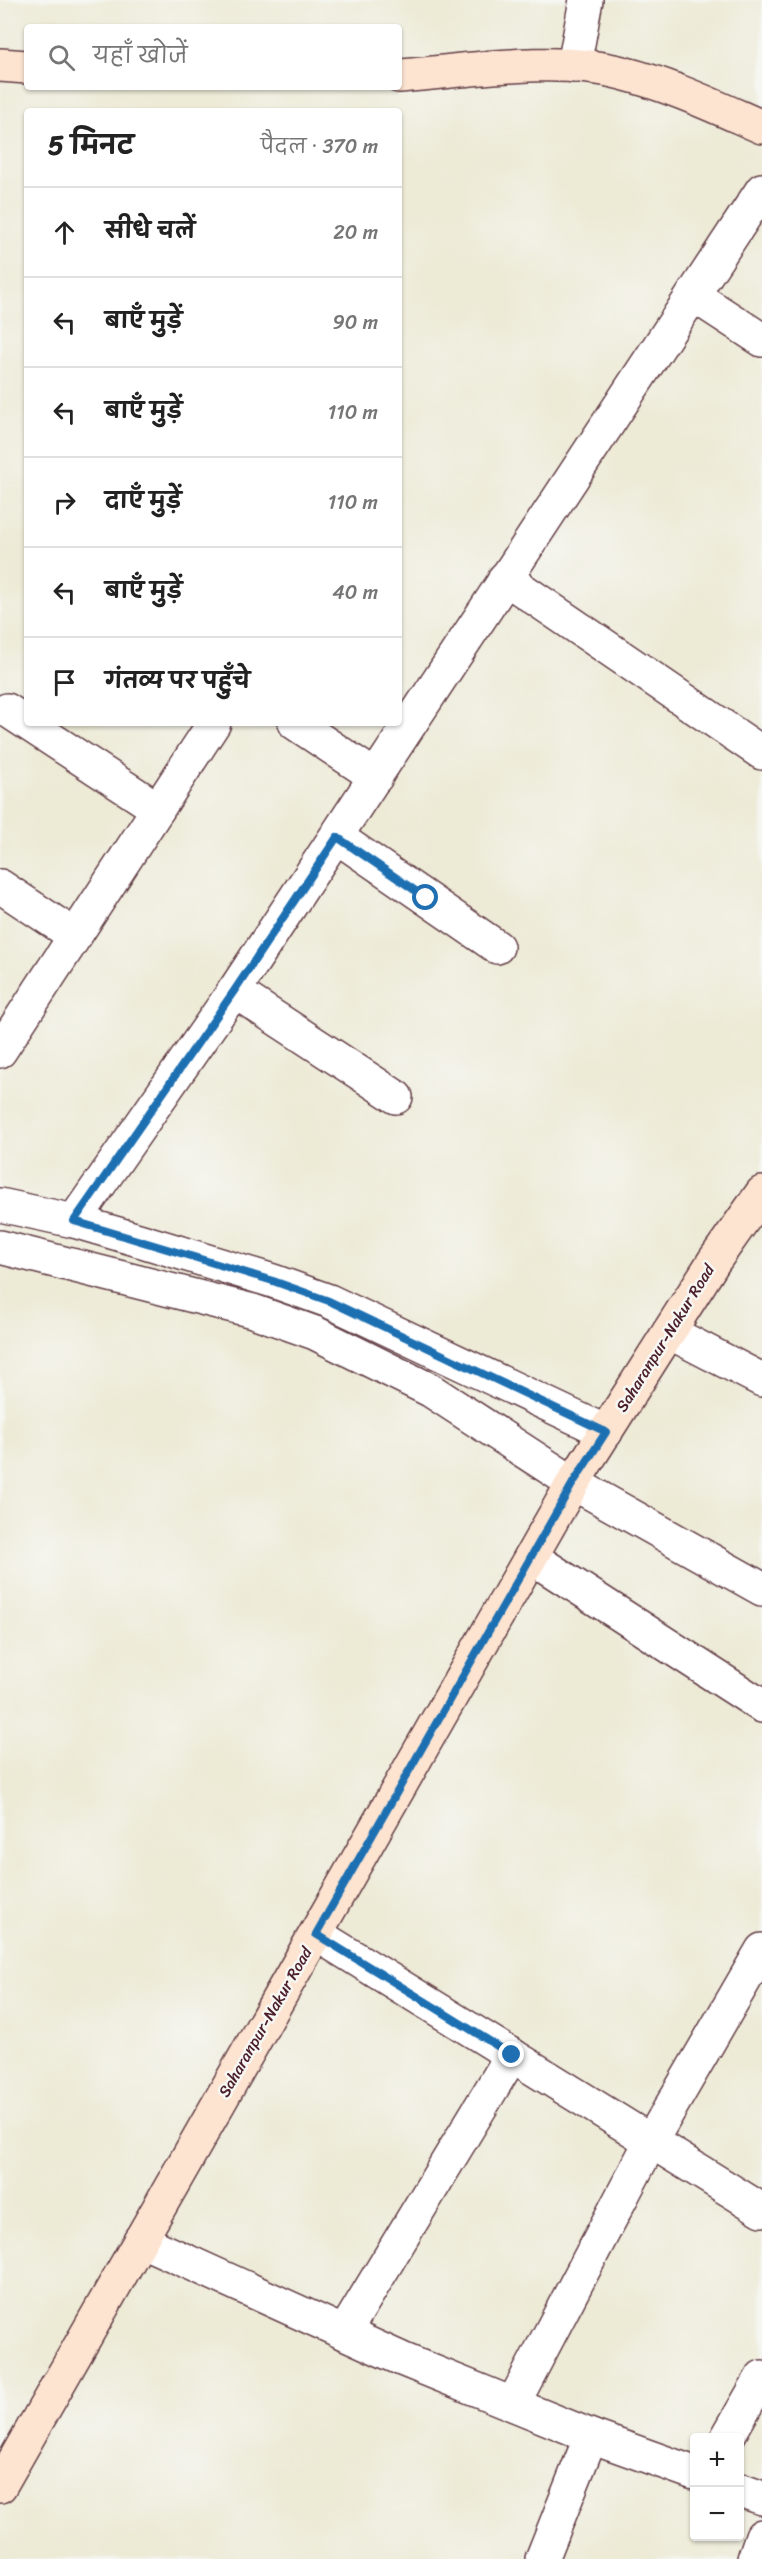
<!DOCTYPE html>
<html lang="hi">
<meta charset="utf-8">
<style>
:root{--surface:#fff;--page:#f6f6f6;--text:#222;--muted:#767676;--line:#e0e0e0}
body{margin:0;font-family:Sriracha,"Playpen Sans Deva",sans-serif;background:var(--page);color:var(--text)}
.controls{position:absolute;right:18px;bottom:18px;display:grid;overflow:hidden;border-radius:6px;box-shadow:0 2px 4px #0004}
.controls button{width:54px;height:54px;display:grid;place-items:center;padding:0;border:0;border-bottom:2px solid var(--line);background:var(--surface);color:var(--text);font:30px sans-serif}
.stop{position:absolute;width:18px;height:18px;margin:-14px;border:4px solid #1f6fb2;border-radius:50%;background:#fff}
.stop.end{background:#1f6fb2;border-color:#fff;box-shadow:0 2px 6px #0008}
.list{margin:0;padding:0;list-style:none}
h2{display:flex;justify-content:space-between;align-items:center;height:78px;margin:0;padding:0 24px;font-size:26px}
h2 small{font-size:20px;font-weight:400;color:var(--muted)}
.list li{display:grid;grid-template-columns:39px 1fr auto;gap:18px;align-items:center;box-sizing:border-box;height:90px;padding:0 24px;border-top:2px solid var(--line)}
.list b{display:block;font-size:22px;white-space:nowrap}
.list em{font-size:20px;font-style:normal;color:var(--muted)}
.icon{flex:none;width:33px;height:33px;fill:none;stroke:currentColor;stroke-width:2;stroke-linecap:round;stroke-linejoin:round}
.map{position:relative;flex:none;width:762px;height:2559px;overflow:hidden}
.search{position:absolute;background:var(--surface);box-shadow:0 2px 4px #0004;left:24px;top:24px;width:378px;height:66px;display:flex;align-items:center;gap:15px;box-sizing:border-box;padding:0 21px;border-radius:6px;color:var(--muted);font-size:22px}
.panel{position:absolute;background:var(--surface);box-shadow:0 2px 4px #0004;left:24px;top:108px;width:378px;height:618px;border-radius:6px}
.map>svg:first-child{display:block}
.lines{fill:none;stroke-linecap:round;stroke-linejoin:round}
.street-casing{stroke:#623d45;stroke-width:36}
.secondary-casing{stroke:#623d45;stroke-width:36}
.street{stroke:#fff;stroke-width:33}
.secondary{stroke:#fde4d1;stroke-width:33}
.route{stroke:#1f6fb2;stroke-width:8}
.labels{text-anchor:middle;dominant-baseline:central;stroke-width:5;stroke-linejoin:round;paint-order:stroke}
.street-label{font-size:16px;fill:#4a1f2b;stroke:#f6f6f2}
</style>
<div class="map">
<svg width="762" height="2559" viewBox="0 0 762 2559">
<rect width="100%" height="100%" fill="#f6f6f2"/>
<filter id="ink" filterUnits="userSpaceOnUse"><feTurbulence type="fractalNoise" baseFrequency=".0167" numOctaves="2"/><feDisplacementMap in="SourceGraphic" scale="12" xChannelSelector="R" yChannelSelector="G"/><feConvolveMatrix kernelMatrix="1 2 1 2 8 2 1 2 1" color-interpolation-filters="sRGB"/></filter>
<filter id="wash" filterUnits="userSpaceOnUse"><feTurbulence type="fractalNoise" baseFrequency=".008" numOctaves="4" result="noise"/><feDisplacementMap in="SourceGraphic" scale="24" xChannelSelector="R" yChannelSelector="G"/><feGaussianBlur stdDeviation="1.35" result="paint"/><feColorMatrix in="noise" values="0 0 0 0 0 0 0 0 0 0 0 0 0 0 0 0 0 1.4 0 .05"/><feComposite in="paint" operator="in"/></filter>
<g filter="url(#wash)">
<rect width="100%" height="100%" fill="#edead6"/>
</g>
<g filter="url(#ink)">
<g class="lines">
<g class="street-casing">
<g id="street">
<path d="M574,66L586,0"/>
<path d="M693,295L762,340"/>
<path d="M505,578L762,753"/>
<path d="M7,710L158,809"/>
<path d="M295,723L376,777"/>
<path d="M337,837L497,947"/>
<path d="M0,886L75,936"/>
<path d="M234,991L396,1097"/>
<path d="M0,1051L214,723"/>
<path d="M0,1205L74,1221L142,1241L273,1281L329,1301L606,1432"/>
<path d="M74,1221L234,991L762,190"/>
<path d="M0,1247L253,1311L315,1333L430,1390L573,1483L762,1589"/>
<path d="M669,1332L762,1380"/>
<path d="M531,1557L762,1706"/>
<path d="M316,1934L762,2210"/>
<path d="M140,2240L404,2360L591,2436L694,2473"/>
<path d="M344,2333L512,2055"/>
<path d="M513,2404L651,2141L762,1950"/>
<path d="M727,2438L762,2377"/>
<path d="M740,2490L762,2498"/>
<path d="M542,2559L591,2436"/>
<path d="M754,2559L762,2536"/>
</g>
</g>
<g class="secondary-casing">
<g id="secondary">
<path d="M0,65L27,67"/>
<path d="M399,76C467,71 555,55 622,73C670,85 716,107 762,127"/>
<path d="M0,2486L573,1483L714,1261L762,1193"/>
</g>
</g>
<use href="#street" class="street"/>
<use href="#secondary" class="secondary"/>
</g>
</g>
<g class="lines" filter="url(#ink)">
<path class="route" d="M426,898L337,837L234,991L74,1221L273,1281L329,1301L606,1432L573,1483L316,1934L512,2055"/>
</g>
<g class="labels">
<g class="street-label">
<text transform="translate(665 1338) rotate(-58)">Saharanpur-Nakur Road</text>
<text transform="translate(265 2022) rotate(-60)">Saharanpur-Nakur Road</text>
</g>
</g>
</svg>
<div class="controls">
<button>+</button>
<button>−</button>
</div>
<div class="stop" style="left:426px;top:898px"></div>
<div class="stop end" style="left:512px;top:2055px"></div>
<div class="search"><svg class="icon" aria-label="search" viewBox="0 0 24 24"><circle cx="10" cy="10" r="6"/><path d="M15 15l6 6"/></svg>यहाँ खोजें</div>
<section class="panel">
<h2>5 मिनट<small>पैदल · 370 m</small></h2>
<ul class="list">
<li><svg class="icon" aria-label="ahead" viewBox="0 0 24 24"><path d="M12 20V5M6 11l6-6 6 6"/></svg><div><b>सीधे चलें</b></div><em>20 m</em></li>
<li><svg class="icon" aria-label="left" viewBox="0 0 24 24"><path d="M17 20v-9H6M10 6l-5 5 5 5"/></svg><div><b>बाएँ मुड़ें</b></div><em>90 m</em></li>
<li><svg class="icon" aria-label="left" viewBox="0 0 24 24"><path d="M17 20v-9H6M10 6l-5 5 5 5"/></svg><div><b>बाएँ मुड़ें</b></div><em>110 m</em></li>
<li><svg class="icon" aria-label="right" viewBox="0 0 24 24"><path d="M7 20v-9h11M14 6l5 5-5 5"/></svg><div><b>दाएँ मुड़ें</b></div><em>110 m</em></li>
<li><svg class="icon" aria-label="left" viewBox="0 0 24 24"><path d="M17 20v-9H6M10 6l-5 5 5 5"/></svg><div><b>बाएँ मुड़ें</b></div><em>40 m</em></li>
<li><svg class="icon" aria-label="arrive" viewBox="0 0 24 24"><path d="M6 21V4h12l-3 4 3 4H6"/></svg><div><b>गंतव्य पर पहुँचे</b></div></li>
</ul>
</section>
</div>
